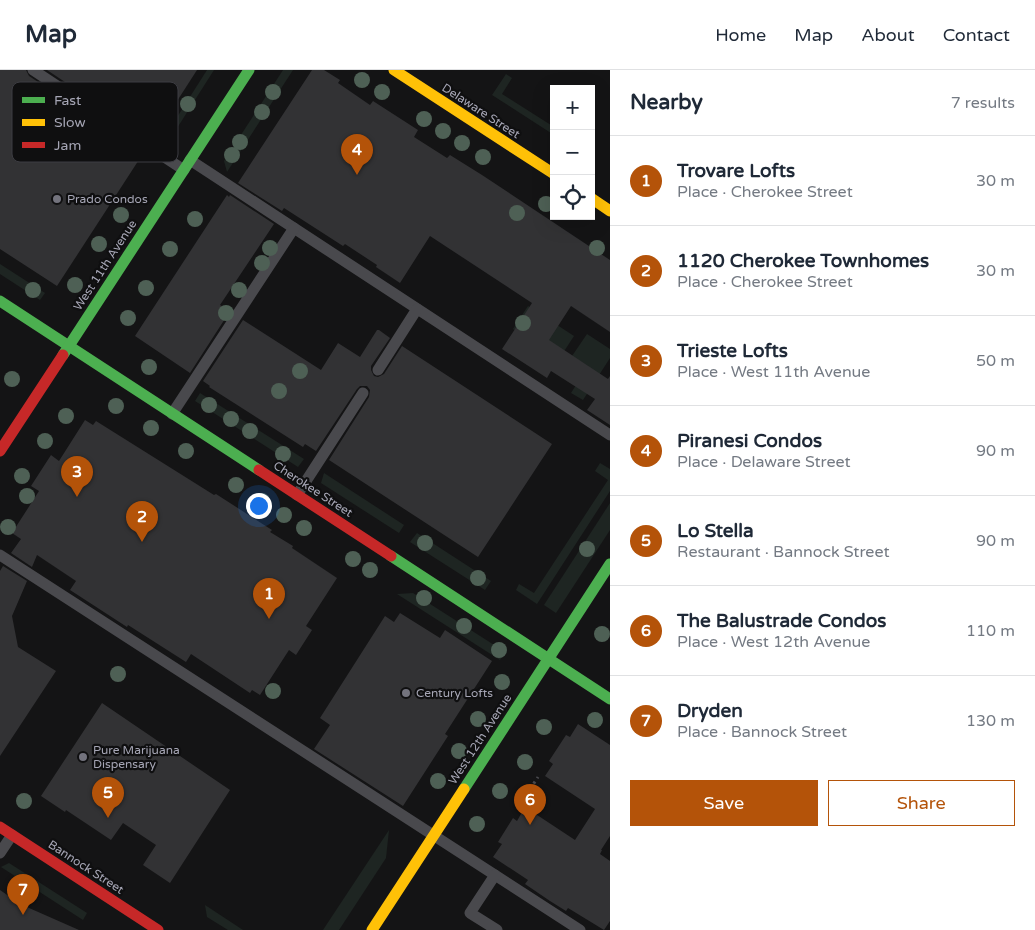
<!DOCTYPE html>
<meta charset="utf-8">
<style>
:root{--surface:#fff;--page:#f2f2f3;--text:#1f2937;--muted:#747a83;--line:#e0e1e3;--accent:#b45309}
body{margin:0;font-family:"Varela Round",sans-serif;background:var(--page);color:var(--text)}
.controls{position:absolute;right:15px;top:15px;display:grid;overflow:hidden;border-radius:0px;box-shadow:0 5px 20px #0002}
.controls button{width:45px;height:45px;display:grid;place-items:center;padding:0;border:0;border-bottom:1px solid var(--line);background:var(--surface);color:var(--text);font:25px sans-serif}
.you{position:absolute;left:258px;top:435px;width:18px;height:18px;margin:-12px;border:4px solid #fff;border-radius:50%;background:#1a73e8;box-shadow:0 0 0 8px #1a73e833}
.badge{display:grid;place-items:center;width:32px;height:32px;border-radius:50%;background:var(--accent);color:#fff;font-size:16px;font-weight:700}
.pin{position:absolute;translate:-50% -41px;filter:drop-shadow(0 1px 2px #0008)}
.pin::after{content:'';position:absolute;top:26px;width:18px;height:15px;background:inherit;clip-path:polygon(0 0,100% 0,50% 100%)}
.list{margin:0;padding:0;list-style:none}
h2{display:flex;justify-content:space-between;align-items:center;height:65px;margin:0;padding:0 20px;font-size:21px}
h2 small{font-size:16px;font-weight:400;color:var(--muted)}
.list li{display:grid;grid-template-columns:32px 1fr auto;gap:15px;align-items:center;box-sizing:border-box;height:90px;padding:0 20px;border-top:1px solid var(--line)}
.list b{display:block;font-size:19px;white-space:nowrap}
.list p{margin:0;font-size:16px;white-space:nowrap;color:var(--muted)}
.list em{font-size:16px;font-style:normal;color:var(--muted)}
.actions{display:flex;gap:10px;padding:15px 20px}
.actions a{flex:1;padding:11px 0;border:1px solid var(--accent);border-radius:0px;text-align:center;font-size:18px;color:var(--accent)}
.actions .main{background:var(--accent);color:#fff}
.icon{flex:none;width:28px;height:28px;fill:none;stroke:currentColor;stroke-width:2;stroke-linecap:round;stroke-linejoin:round}
.map{position:relative;flex:none;width:610px;height:860px;overflow:hidden}
header{display:flex;align-items:center;gap:30px;box-sizing:border-box;height:70px;padding:0 25px;background:var(--surface);border-bottom:1px solid var(--line)}
header strong{font-size:24px}
nav{display:flex;gap:28px;margin-inline-start:auto;font-size:18px}
main{display:flex}
aside{flex:1;background:var(--surface)}
.map>svg:first-child{display:block}
.green{fill:#1e2522}
.building{fill:#323234}
.lines{fill:none;stroke-linecap:round;stroke-linejoin:round}
.path{stroke:#4a4a4f;stroke-width:3;stroke-dasharray:2.5 4;stroke-linecap:butt}
.lane{stroke:#49494d;stroke-width:11}
.fast{stroke:#4caf50;stroke-width:11}
.slow{stroke:#ffc107;stroke-width:11}
.jam{stroke:#c62828;stroke-width:11}
.tree{fill:#4e6055}
.poi-dot{fill:#73737d;stroke:#0f0f10;stroke-width:2}
.labels{text-anchor:middle;dominant-baseline:central;stroke-width:4.5;stroke-linejoin:round;paint-order:stroke}
.street-label{font-size:12px;fill:#a6a6b5;stroke:#0f0f10}
.poi-label{font-size:12px;fill:#a6a6b5;stroke:#0f0f10;text-anchor:start}
.key{fill:#0f0f10;stroke:#3c3c42;stroke-width:1}
.key-label{font-size:14px;fill:#a6a6b5}
</style>
<header>
<strong>Map</strong>
<nav><a>Home</a><a>Map</a><a>About</a><a>Contact</a></nav>
</header>
<main>
<div class="map">
<svg width="610" height="860" viewBox="0 0 610 860">
<rect width="100%" height="100%" fill="#141415"/>
<g class="green">
<path d="M207,0H214L165,77L160,74Z"/>
<path d="M283,0H293L227,102L224,91Z"/>
<path d="M506,4L512,8L502,24L554,57V65L492,25Z"/>
<path d="M0,194L45,223L40,230L0,204Z"/>
<path d="M528,236L574,266L559,289L513,259Z"/>
<path d="M587,264L610,279V288L583,330L571,323L588,296L572,286Z"/>
<path d="M200,323L304,389L298,397L195,331Z"/>
<path d="M600,393L610,399V421L537,534L516,520L519,514L534,523L608,410L595,401Z"/>
<path d="M324,403L404,455L399,463L321,413Z"/>
<path d="M610,433V460L556,543L544,535Z"/>
<path d="M417,463L491,511L485,520L410,472Z"/>
<path d="M413,523L505,582L500,590L397,524Z"/>
<path d="M389,760L386,788L339,860H323Z"/>
<path d="M9,793L87,843L83,850L1,797Z"/>
<path d="M205,835L243,860H228L207,847Z"/>
</g>
<g class="building">
<path d="M0,0H26L29,6L144,82L57,216L0,179Z"/>
<path d="M47,0H197L152,70Z"/>
<path d="M312,0H324L340,10L338,13L370,35L373,31L418,60L414,67L447,88L450,85L482,105L610,190V262L571,236L549,270L608,309L610,306V355L587,340L595,329L551,301L547,308L502,279L532,233L430,166L400,213L376,197L377,195L345,174L343,176L284,138L282,141L238,113Z"/>
<path d="M227,125L229,127L230,125L274,154L220,235L230,241L190,303L135,266Z"/>
<path d="M243,250L321,300L338,273L360,287L377,260H379L390,268L371,296V300L374,306L378,307L384,304L402,276L552,374L478,487L329,390L369,327L370,320L367,316H360L357,319L316,381L305,374L303,377L209,317L210,316L203,311Z"/>
<path d="M85,350L93,355L96,351L214,425L216,424L272,460L270,462L293,476L292,478L337,508L306,556L312,560L296,585L289,580L260,625L252,620L250,623L191,584L186,592L128,555L127,557L70,520L76,511L37,485L32,497L11,483L21,469L12,463L39,421L31,416L51,385L59,391Z"/>
<path d="M3,496L27,511L12,546L18,577L56,601L0,686V501Z"/>
<path d="M400,543L440,568L445,560L492,591L445,664L448,666L403,736L314,679L330,655L320,648L385,546L394,552Z"/>
<path d="M102,633L230,720L170,813L143,795L156,775L123,753L111,770L66,740L65,742L41,726Z"/>
<path d="M578,654L610,675V766L601,780H602L600,784L610,791V851L604,860L568,838L566,841L550,831L525,814L528,810L493,787L502,774L498,772L513,748L517,751L525,737L575,770L595,739L545,706L553,694L549,691L566,665L570,667Z"/>
<path d="M0,820L20,834L79,860H0Z"/>
</g>
<g class="lines">
<path class="path" d="M523,730L538,707"/>
<g class="lane">
<path d="M33,0L184,100"/>
<path d="M190,90L610,365"/>
<path d="M378,300L417,239"/>
<path d="M172,344L294,158"/>
<path d="M297,425L363,323"/>
<path d="M0,485L580,860"/>
<path d="M0,783L12,765"/>
<path d="M495,805L470,843L497,860"/>
</g>
<g class="fast">
<path d="M0,231L259,400"/>
<path d="M63,285L249,0"/>
<path d="M391,486L610,629"/>
<path d="M464,719L610,494"/>
</g>
<g class="slow">
<path d="M394,0L554,104"/>
<path d="M591,128L610,141"/>
<path d="M372,860L464,719"/>
</g>
<g class="jam">
<path d="M0,381L63,285"/>
<path d="M259,400L391,486"/>
<path d="M0,757L158,860"/>
</g>
</g>
<g class="tree">
<circle cx="362" cy="10" r="8"/>
<circle cx="273" cy="22" r="8"/>
<circle cx="382" cy="22" r="8"/>
<circle cx="188" cy="34" r="8"/>
<circle cx="262" cy="42" r="8"/>
<circle cx="424" cy="49" r="8"/>
<circle cx="443" cy="61" r="8"/>
<circle cx="240" cy="72" r="8"/>
<circle cx="462" cy="73" r="8"/>
<circle cx="232" cy="85" r="8"/>
<circle cx="483" cy="87" r="8"/>
<circle cx="546" cy="134" r="8"/>
<circle cx="517" cy="143" r="8"/>
<circle cx="121" cy="145" r="8"/>
<circle cx="195" cy="149" r="8"/>
<circle cx="99" cy="174" r="8"/>
<circle cx="270" cy="178" r="8"/>
<circle cx="597" cy="178" r="8"/>
<circle cx="170" cy="179" r="8"/>
<circle cx="262" cy="193" r="8"/>
<circle cx="75" cy="215" r="8"/>
<circle cx="146" cy="218" r="8"/>
<circle cx="33" cy="220" r="8"/>
<circle cx="239" cy="220" r="8"/>
<circle cx="226" cy="243" r="8"/>
<circle cx="128" cy="248" r="8"/>
<circle cx="523" cy="253" r="8"/>
<circle cx="149" cy="297" r="8"/>
<circle cx="300" cy="301" r="8"/>
<circle cx="12" cy="309" r="8"/>
<circle cx="279" cy="321" r="8"/>
<circle cx="209" cy="335" r="8"/>
<circle cx="116" cy="336" r="8"/>
<circle cx="66" cy="346" r="8"/>
<circle cx="231" cy="349" r="8"/>
<circle cx="151" cy="358" r="8"/>
<circle cx="250" cy="361" r="8"/>
<circle cx="45" cy="371" r="8"/>
<circle cx="186" cy="381" r="8"/>
<circle cx="283" cy="384" r="8"/>
<circle cx="22" cy="406" r="8"/>
<circle cx="236" cy="415" r="8"/>
<circle cx="27" cy="426" r="8"/>
<circle cx="262" cy="431" r="8"/>
<circle cx="284" cy="445" r="8"/>
<circle cx="8" cy="457" r="8"/>
<circle cx="304" cy="458" r="8"/>
<circle cx="425" cy="473" r="8"/>
<circle cx="587" cy="479" r="8"/>
<circle cx="353" cy="489" r="8"/>
<circle cx="370" cy="500" r="8"/>
<circle cx="478" cy="508" r="8"/>
<circle cx="424" cy="528" r="8"/>
<circle cx="464" cy="556" r="8"/>
<circle cx="602" cy="564" r="8"/>
<circle cx="499" cy="580" r="8"/>
<circle cx="118" cy="604" r="8"/>
<circle cx="502" cy="612" r="8"/>
<circle cx="273" cy="621" r="8"/>
<circle cx="478" cy="649" r="8"/>
<circle cx="595" cy="650" r="8"/>
<circle cx="544" cy="657" r="8"/>
<circle cx="459" cy="681" r="8"/>
<circle cx="525" cy="692" r="8"/>
<circle cx="438" cy="711" r="8"/>
<circle cx="500" cy="721" r="8"/>
<circle cx="24" cy="731" r="8"/>
<circle cx="477" cy="754" r="8"/>
</g>
<g class="poi-dot">
<circle cx="57" cy="129" r="5"/>
<circle cx="406" cy="623" r="5"/>
<circle cx="83" cy="687" r="5"/>
</g>
<g class="labels">
<g class="street-label">
<text transform="translate(481 41) rotate(33)">Delaware Street</text>
<text transform="translate(105 195) rotate(-57)">West 11th Avenue</text>
<text transform="translate(313 419) rotate(33)">Cherokee Street</text>
<text transform="translate(480 669) rotate(-57)">West 12th Avenue</text>
<text transform="translate(86 797) rotate(33)">Bannock Street</text>
</g>
<g class="poi-label">
<text x="67" y="129">Prado Condos</text>
<text x="416" y="623">Century Lofts</text>
<text x="93" y="680">Pure Marijuana<tspan x="93" dy="14">Dispensary</tspan></text>
</g>
</g>
<rect x="12" y="12" width="166" height="80" rx="8" class="key"/>
<rect x="22" y="27" width="23" height="6" fill="#4caf50"/>
<rect x="22" y="49" width="23" height="7" fill="#ffc107"/>
<rect x="22" y="72" width="23" height="6" fill="#c62828"/>
<g class="key-label">
<text x="54" y="35">Fast</text>
<text x="54" y="57">Slow</text>
<text x="54" y="80">Jam</text>
</g>
</svg>
<div class="controls">
<button>+</button>
<button>−</button>
<button><svg class="icon" aria-label="locate" viewBox="0 0 24 24"><circle cx="12" cy="12" r="6"/><path d="M12 2v4M12 18v4M2 12h4M18 12h4"/></svg></button>
</div>
<div class="you"></div>
<div class="pin badge" style="left:269px;top:549px">1</div>
<div class="pin badge" style="left:142px;top:472px">2</div>
<div class="pin badge" style="left:77px;top:427px">3</div>
<div class="pin badge" style="left:357px;top:105px">4</div>
<div class="pin badge" style="left:108px;top:748px">5</div>
<div class="pin badge" style="left:530px;top:755px">6</div>
<div class="pin badge" style="left:23px;top:845px">7</div>
</div>
<aside>
<h2>Nearby<small>7 results</small></h2>
<ul class="list">
<li><span class="badge">1</span><div><b>Trovare Lofts</b><p>Place · Cherokee Street</p></div><em>30 m</em></li>
<li><span class="badge">2</span><div><b>1120 Cherokee Townhomes</b><p>Place · Cherokee Street</p></div><em>30 m</em></li>
<li><span class="badge">3</span><div><b>Trieste Lofts</b><p>Place · West 11th Avenue</p></div><em>50 m</em></li>
<li><span class="badge">4</span><div><b>Piranesi Condos</b><p>Place · Delaware Street</p></div><em>90 m</em></li>
<li><span class="badge">5</span><div><b>Lo Stella</b><p>Restaurant · Bannock Street</p></div><em>90 m</em></li>
<li><span class="badge">6</span><div><b>The Balustrade Condos</b><p>Place · West 12th Avenue</p></div><em>110 m</em></li>
<li><span class="badge">7</span><div><b>Dryden</b><p>Place · Bannock Street</p></div><em>130 m</em></li>
</ul>
<div class="actions"><a class="main">Save</a><a>Share</a></div>
</aside>
</main>
